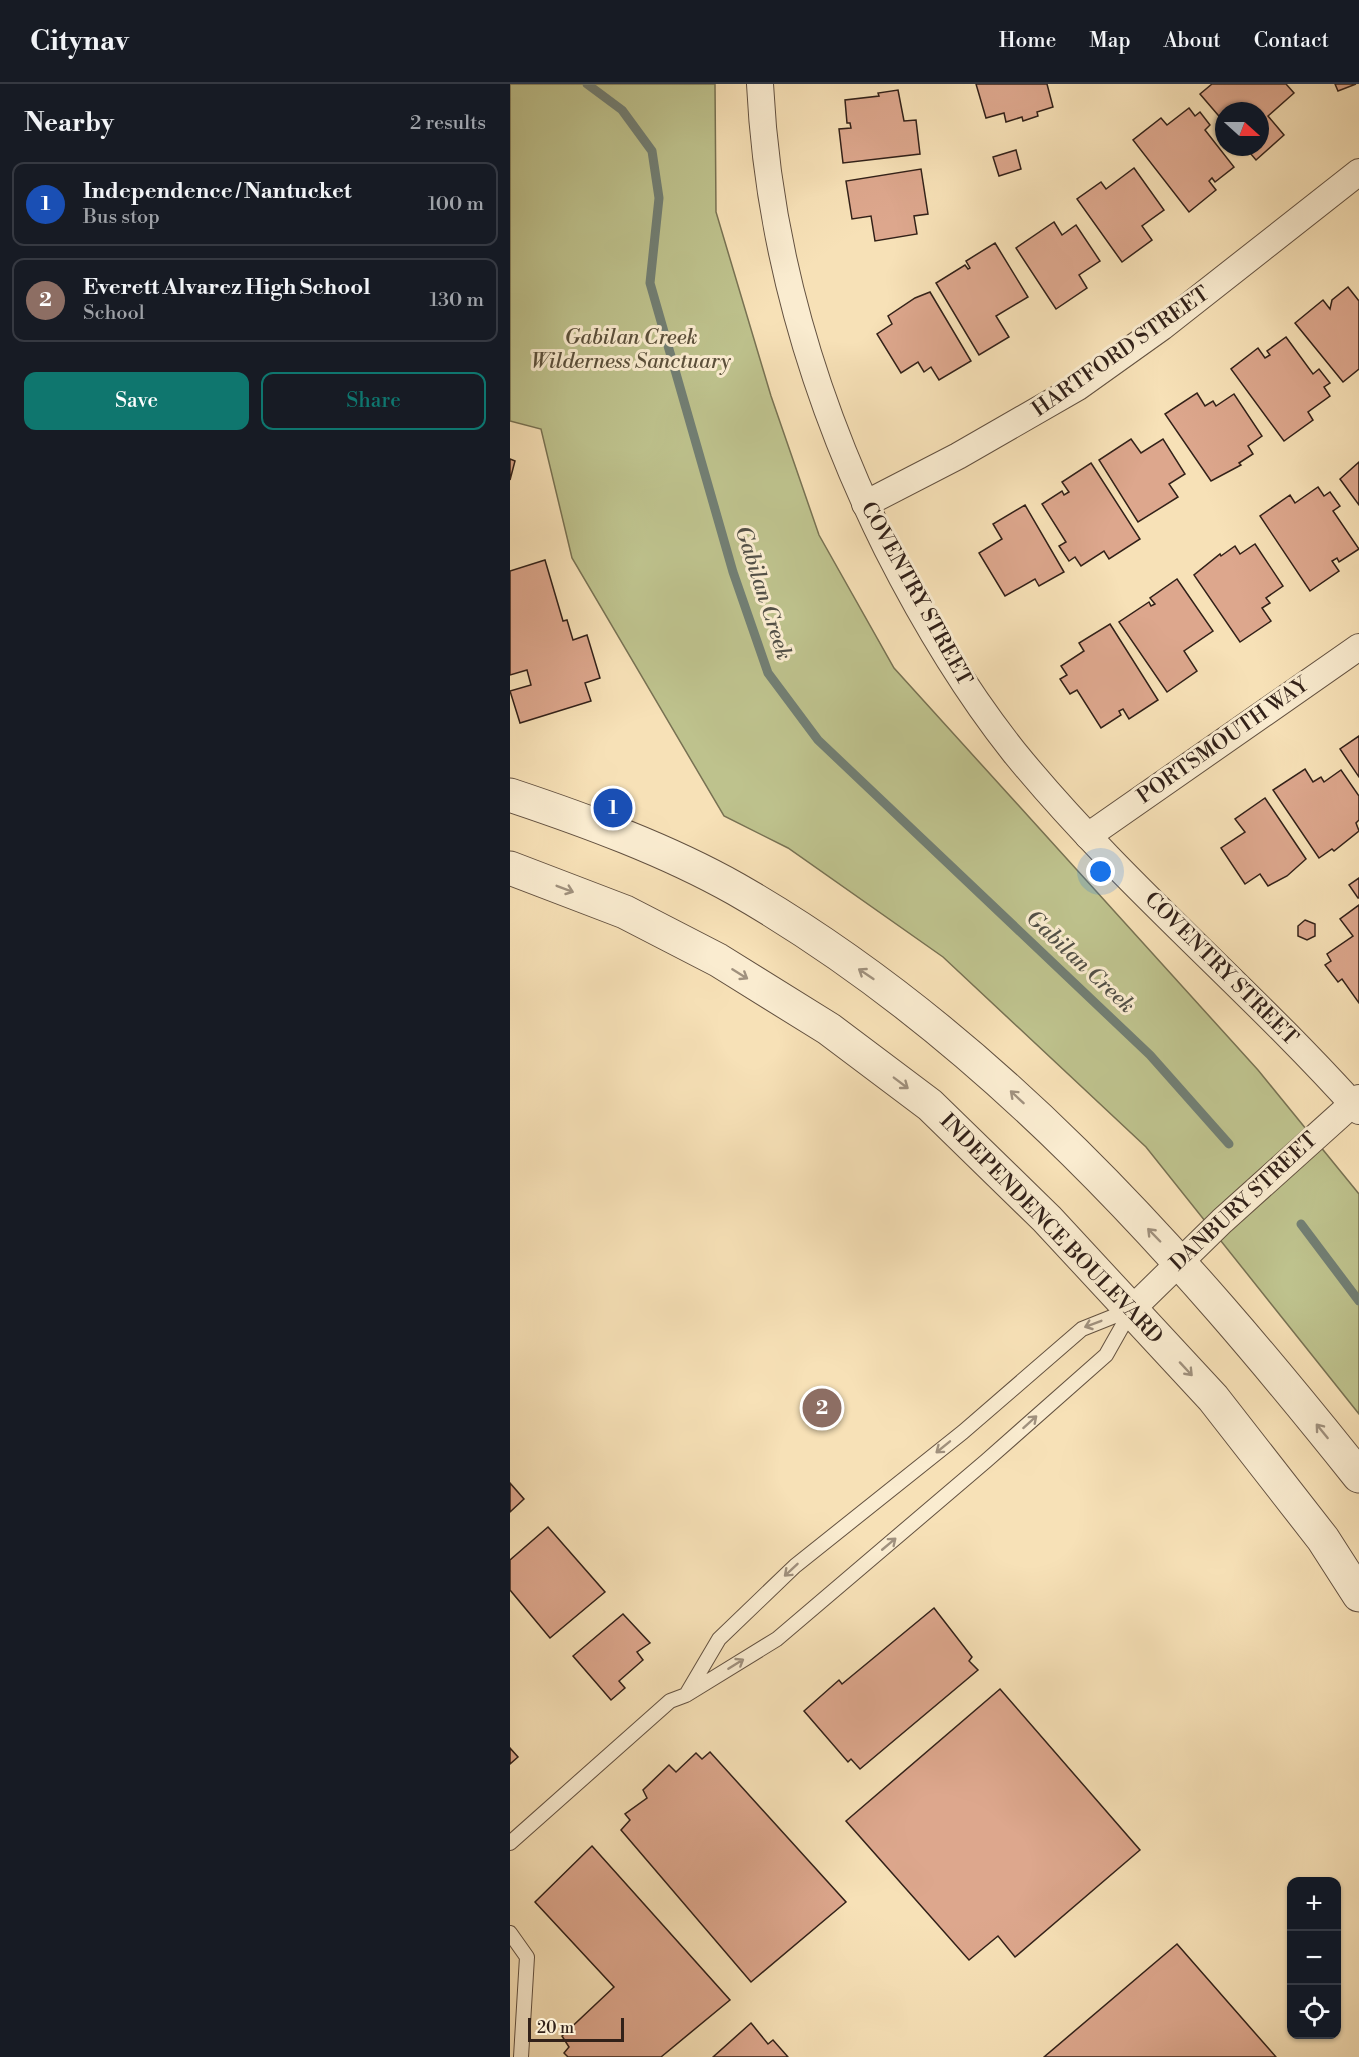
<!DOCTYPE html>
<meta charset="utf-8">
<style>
:root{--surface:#171b24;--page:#20242c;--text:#f1f3f6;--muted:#9ea1a6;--line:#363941;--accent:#0f766e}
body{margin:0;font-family:"Libre Bodoni",serif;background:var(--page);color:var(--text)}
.controls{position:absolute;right:18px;bottom:18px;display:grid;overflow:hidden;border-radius:12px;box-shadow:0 2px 4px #0004}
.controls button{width:54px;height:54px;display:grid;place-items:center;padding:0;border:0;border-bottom:2px solid var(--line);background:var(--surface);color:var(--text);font:30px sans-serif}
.compass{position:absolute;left:705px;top:18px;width:54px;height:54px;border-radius:50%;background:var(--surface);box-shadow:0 2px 4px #0004;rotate:111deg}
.scale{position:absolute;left:18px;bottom:15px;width:96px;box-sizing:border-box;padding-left:6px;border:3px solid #322119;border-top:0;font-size:16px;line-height:21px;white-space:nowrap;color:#322119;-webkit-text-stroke:4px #faecd0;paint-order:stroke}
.you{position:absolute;left:591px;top:788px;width:21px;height:21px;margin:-15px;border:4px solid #fff;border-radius:50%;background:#1a73e8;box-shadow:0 0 0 9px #1a73e833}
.badge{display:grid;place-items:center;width:39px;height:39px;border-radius:50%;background:var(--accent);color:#fff;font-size:20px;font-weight:700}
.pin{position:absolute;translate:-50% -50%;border:3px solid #fff;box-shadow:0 2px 6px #0006}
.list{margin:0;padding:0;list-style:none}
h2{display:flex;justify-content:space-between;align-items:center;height:78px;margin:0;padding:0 24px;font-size:26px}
h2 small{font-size:20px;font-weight:400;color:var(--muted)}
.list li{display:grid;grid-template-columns:39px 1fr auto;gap:18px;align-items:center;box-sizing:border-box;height:84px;margin:0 12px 12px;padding:0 12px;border:2px solid var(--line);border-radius:12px}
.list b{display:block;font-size:22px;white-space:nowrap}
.list p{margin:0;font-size:20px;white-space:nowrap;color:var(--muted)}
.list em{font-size:20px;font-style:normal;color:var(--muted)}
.actions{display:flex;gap:12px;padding:18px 24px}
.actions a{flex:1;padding:14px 0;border:2px solid var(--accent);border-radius:12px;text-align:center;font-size:21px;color:var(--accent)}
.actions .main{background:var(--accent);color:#fff}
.icon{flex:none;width:33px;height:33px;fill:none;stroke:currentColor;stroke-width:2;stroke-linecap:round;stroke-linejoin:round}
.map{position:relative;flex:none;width:849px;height:1973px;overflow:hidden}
header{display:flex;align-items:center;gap:36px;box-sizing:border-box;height:84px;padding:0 30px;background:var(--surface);border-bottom:2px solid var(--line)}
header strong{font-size:28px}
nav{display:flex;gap:33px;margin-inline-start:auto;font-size:21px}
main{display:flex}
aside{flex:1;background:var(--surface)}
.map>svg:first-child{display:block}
.green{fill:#bec28d;stroke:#787253;stroke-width:1.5}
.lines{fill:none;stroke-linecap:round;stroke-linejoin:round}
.stream{stroke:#727f74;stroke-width:9}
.building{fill:#dda78d;stroke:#322119;stroke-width:1.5}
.service-casing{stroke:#635140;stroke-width:16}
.minor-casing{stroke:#635140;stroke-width:28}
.tertiary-casing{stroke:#635140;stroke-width:35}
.service{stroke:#faecd0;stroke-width:14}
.minor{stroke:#faecd0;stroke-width:26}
.tertiary{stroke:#faecd0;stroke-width:33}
.oneway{stroke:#a0917e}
.labels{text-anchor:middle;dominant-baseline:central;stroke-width:6;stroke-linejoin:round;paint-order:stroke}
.park-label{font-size:21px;font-style:italic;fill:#5c513c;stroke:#faecd0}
.street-label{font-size:21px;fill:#322119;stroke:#faecd0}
.water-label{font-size:22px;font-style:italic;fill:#525047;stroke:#faecd0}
</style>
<header>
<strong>Citynav</strong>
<nav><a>Home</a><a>Map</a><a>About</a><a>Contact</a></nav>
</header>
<main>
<aside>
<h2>Nearby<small>2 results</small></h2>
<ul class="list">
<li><span class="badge" style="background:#1a4fb4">1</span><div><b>Independence / Nantucket</b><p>Bus stop</p></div><em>100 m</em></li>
<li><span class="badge" style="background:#8d6e63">2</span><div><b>Everett Alvarez High School</b><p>School</p></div><em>130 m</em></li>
</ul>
<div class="actions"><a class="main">Save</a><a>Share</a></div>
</aside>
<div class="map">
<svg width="849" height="1973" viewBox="0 0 849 1973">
<rect width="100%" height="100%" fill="#f7e1b7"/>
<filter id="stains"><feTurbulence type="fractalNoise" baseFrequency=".00333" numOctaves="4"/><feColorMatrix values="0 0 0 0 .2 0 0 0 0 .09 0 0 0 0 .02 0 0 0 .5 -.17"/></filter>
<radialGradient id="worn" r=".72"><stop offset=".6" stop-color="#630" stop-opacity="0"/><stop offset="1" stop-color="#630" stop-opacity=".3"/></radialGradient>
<path class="green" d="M0,0H205L206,128L261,312L309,451L384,584L748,986L849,1110V1330L636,1063L433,873L278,764L214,732L62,474L31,345L0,337Z"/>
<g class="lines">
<g class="stream">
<path d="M77,0L112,26L142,67L149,114L140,199L223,488L258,589L308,656L640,971L719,1060"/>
<path d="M791,1140L849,1217"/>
</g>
</g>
<g class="building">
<path d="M466,0H537L543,23L527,28L528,32L513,37L512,33L496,38L494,29L476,34Z"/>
<path d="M702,0H776L784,9L758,32L774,51L746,76L735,63H750V27H714V38L690,10Z"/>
<path d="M825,0H846L828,7Z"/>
<path d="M388,6L394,37L406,36L410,70L333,79L329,45L341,44L340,39H337L335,16L369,12L368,9Z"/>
<path d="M679,24L685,32L690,28L700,41L695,46L724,83L705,98L702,94L699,97L706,106L679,128L623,56L651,34L657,41Z"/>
<path d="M506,66L511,85L489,92L483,73Z"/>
<path d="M624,84L654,126L632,142L642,156L612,178L567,115L591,98L596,105Z"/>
<path d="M411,85L418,130L404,132L407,150L365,157L361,132L342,135L336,97Z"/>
<path d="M544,138L552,151L566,141L590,177L569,191L577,204L546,225L506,164Z"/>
<path d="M485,159L518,213L486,232L499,253L469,271L426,199L455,181L458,185L460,184L456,177Z"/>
<path d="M838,203L849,217V285L833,298L785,239L813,216L820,225L822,216Z"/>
<path d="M420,208L461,277L429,296L421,283L414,288L408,278L391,289L367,250L382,240L378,232L405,214Z"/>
<path d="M776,253L803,290L809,285L820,299L814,303L820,312L798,328L803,336L774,357L721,285L748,264L755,274L760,271L757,267Z"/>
<path d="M687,309L695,322L703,317L706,322L724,310L752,352L738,362L743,370L729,379L731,381L701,397L655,330Z"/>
<path d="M621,355L631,369L653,355L675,390L659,400L668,413L628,438L589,376Z"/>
<path d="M0,375L5,377L0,396Z"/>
<path d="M849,378V421L830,395Z"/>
<path d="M581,379L630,455L599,475L594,467L571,482L565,473L559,477L549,462L556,458L532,420L552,407L554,411L559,408L552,398Z"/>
<path d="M808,403L814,412L820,408L830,422L823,427L849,465L829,478L827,474L822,477L829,487L800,507L750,432L780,411L785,419Z"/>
<path d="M515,421L554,488L529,502L525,495L495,512L469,469L492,455L483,440Z"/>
<path d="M745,460L773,502L756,514L760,519L752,524L761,537L730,558L684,491L710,470L711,472L725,462L730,470Z"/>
<path d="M35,476L53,537L57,536L63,556L77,551L90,594L75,599L81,617L10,639L0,607L21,601L17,586L0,591V487Z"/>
<path d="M667,495L703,547L674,567L687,587L657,608L609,538L639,518L641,522L645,520L640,514Z"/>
<path d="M600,540L648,616L619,635L613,625L609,627L611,631L591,644L567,606L560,610L550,595L557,591L551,582L574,567L569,559Z"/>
<path d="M849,652V693L830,665Z"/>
<path d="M795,685L803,698L811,693L814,698L831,686L849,712V736L846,739L849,747L824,767L822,765L809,774L763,706Z"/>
<path d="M755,714L796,775L777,792L758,802L750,790L735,800L711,764L735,748L725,735Z"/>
<path d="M849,794V814H848L839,801Z"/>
<path d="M849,821V919L832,895L828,898L815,881L821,877L817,870L843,852L830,835Z"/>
<path d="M795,836L805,840V852L797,856L788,852V842Z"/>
<path d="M0,1399L14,1415L0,1428Z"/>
<path d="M38,1443L95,1508L40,1554L0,1506V1476Z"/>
<path d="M424,1524L462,1573L459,1577L468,1586L350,1685L341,1675L338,1678L294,1627L329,1596L332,1600Z"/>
<path d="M113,1530L140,1559L127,1568L133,1576L109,1597L115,1604L101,1616L63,1572Z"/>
<path d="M490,1605L630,1766L505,1873L488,1852L459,1876L336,1737Z"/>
<path d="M0,1664L8,1673L0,1680Z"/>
<path d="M200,1668L336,1818L241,1898L111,1746L120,1736L115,1730L137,1714L133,1706L159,1681L166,1688L186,1669L192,1675Z"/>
<path d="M82,1762L220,1916L151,1973H58L54,1969L59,1963L52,1952L104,1903L25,1818Z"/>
<path d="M667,1860L766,1973H534Z"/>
<path d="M241,1939L258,1960L263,1956L278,1973H203Z"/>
</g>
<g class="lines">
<g class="service-casing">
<g id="service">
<path d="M0,1759L160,1617L176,1611L267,1555L476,1377L596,1271L622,1225L572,1245L453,1348L285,1482L209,1555L176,1611"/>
<path d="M0,1849L17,1873L11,1973"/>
</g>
</g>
<g class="minor-casing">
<g id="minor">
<path d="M250,0C258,164 304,318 377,465C413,536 454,605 504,668C609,797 738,903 849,1027"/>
<path d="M355,420L448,372L568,303L652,243L849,88"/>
<path d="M578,752L849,563"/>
<path d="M622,1225L712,1137L849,1014"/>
</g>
</g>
<g class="tertiary-casing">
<g id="tertiary">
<path d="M0,711C75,736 157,766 226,805C477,949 670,1168 849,1392"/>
<path d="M0,784L115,828L208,876L319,945L420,1021L537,1135L703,1314L813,1455L849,1511"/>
</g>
</g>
<use href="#service" class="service"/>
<use href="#minor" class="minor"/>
<use href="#tertiary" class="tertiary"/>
</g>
<defs><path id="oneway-shaft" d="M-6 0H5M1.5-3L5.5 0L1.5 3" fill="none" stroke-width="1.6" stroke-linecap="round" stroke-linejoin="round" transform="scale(1.5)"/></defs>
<g class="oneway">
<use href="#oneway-shaft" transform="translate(55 805) rotate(21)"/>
<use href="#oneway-shaft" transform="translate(230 890) rotate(32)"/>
<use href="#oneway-shaft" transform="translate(356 890) rotate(-146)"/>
<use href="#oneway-shaft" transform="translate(391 999) rotate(37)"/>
<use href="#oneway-shaft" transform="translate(507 1013) rotate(-137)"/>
<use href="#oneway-shaft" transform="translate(644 1151) rotate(-134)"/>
<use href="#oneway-shaft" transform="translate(583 1240) rotate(159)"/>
<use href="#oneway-shaft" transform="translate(676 1285) rotate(47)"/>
<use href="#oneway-shaft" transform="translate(520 1338) rotate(-42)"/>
<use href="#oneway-shaft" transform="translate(812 1347) rotate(-129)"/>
<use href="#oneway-shaft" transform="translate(433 1363) rotate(141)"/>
<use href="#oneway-shaft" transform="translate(379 1460) rotate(-40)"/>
<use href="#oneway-shaft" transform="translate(281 1486) rotate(137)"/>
<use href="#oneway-shaft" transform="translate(226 1580) rotate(-32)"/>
</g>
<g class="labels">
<g class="park-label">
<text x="121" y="254">Gabilan Creek<tspan x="121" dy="24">Wilderness Sanctuary</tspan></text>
</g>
<g class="street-label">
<text transform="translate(611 268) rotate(-35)">HARTFORD STREET</text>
<text transform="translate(406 510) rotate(61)">COVENTRY STREET</text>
<text transform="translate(713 657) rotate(-35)">PORTSMOUTH WAY</text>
<text transform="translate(711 885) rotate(45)">COVENTRY STREET</text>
<text transform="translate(734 1118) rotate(-43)">DANBURY STREET</text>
<text transform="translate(541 1145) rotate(46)">INDEPENDENCE BOULEVARD</text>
</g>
<g class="water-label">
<text transform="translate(253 509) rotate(72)">Gabilan Creek</text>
<text transform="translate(570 878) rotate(43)">Gabilan Creek</text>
</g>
</g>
<rect width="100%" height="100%" filter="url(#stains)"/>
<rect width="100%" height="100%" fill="url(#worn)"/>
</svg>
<div class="controls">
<button>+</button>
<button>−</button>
<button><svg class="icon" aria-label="locate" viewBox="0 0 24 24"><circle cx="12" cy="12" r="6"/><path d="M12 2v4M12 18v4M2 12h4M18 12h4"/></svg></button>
</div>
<svg class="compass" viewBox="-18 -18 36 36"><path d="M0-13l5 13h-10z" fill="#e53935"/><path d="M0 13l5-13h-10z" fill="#9ea1a6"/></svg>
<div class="scale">20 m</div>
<div class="you"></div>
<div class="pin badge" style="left:103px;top:724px;background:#1a4fb4">1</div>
<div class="pin badge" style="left:312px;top:1324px;background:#8d6e63">2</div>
</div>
</main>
